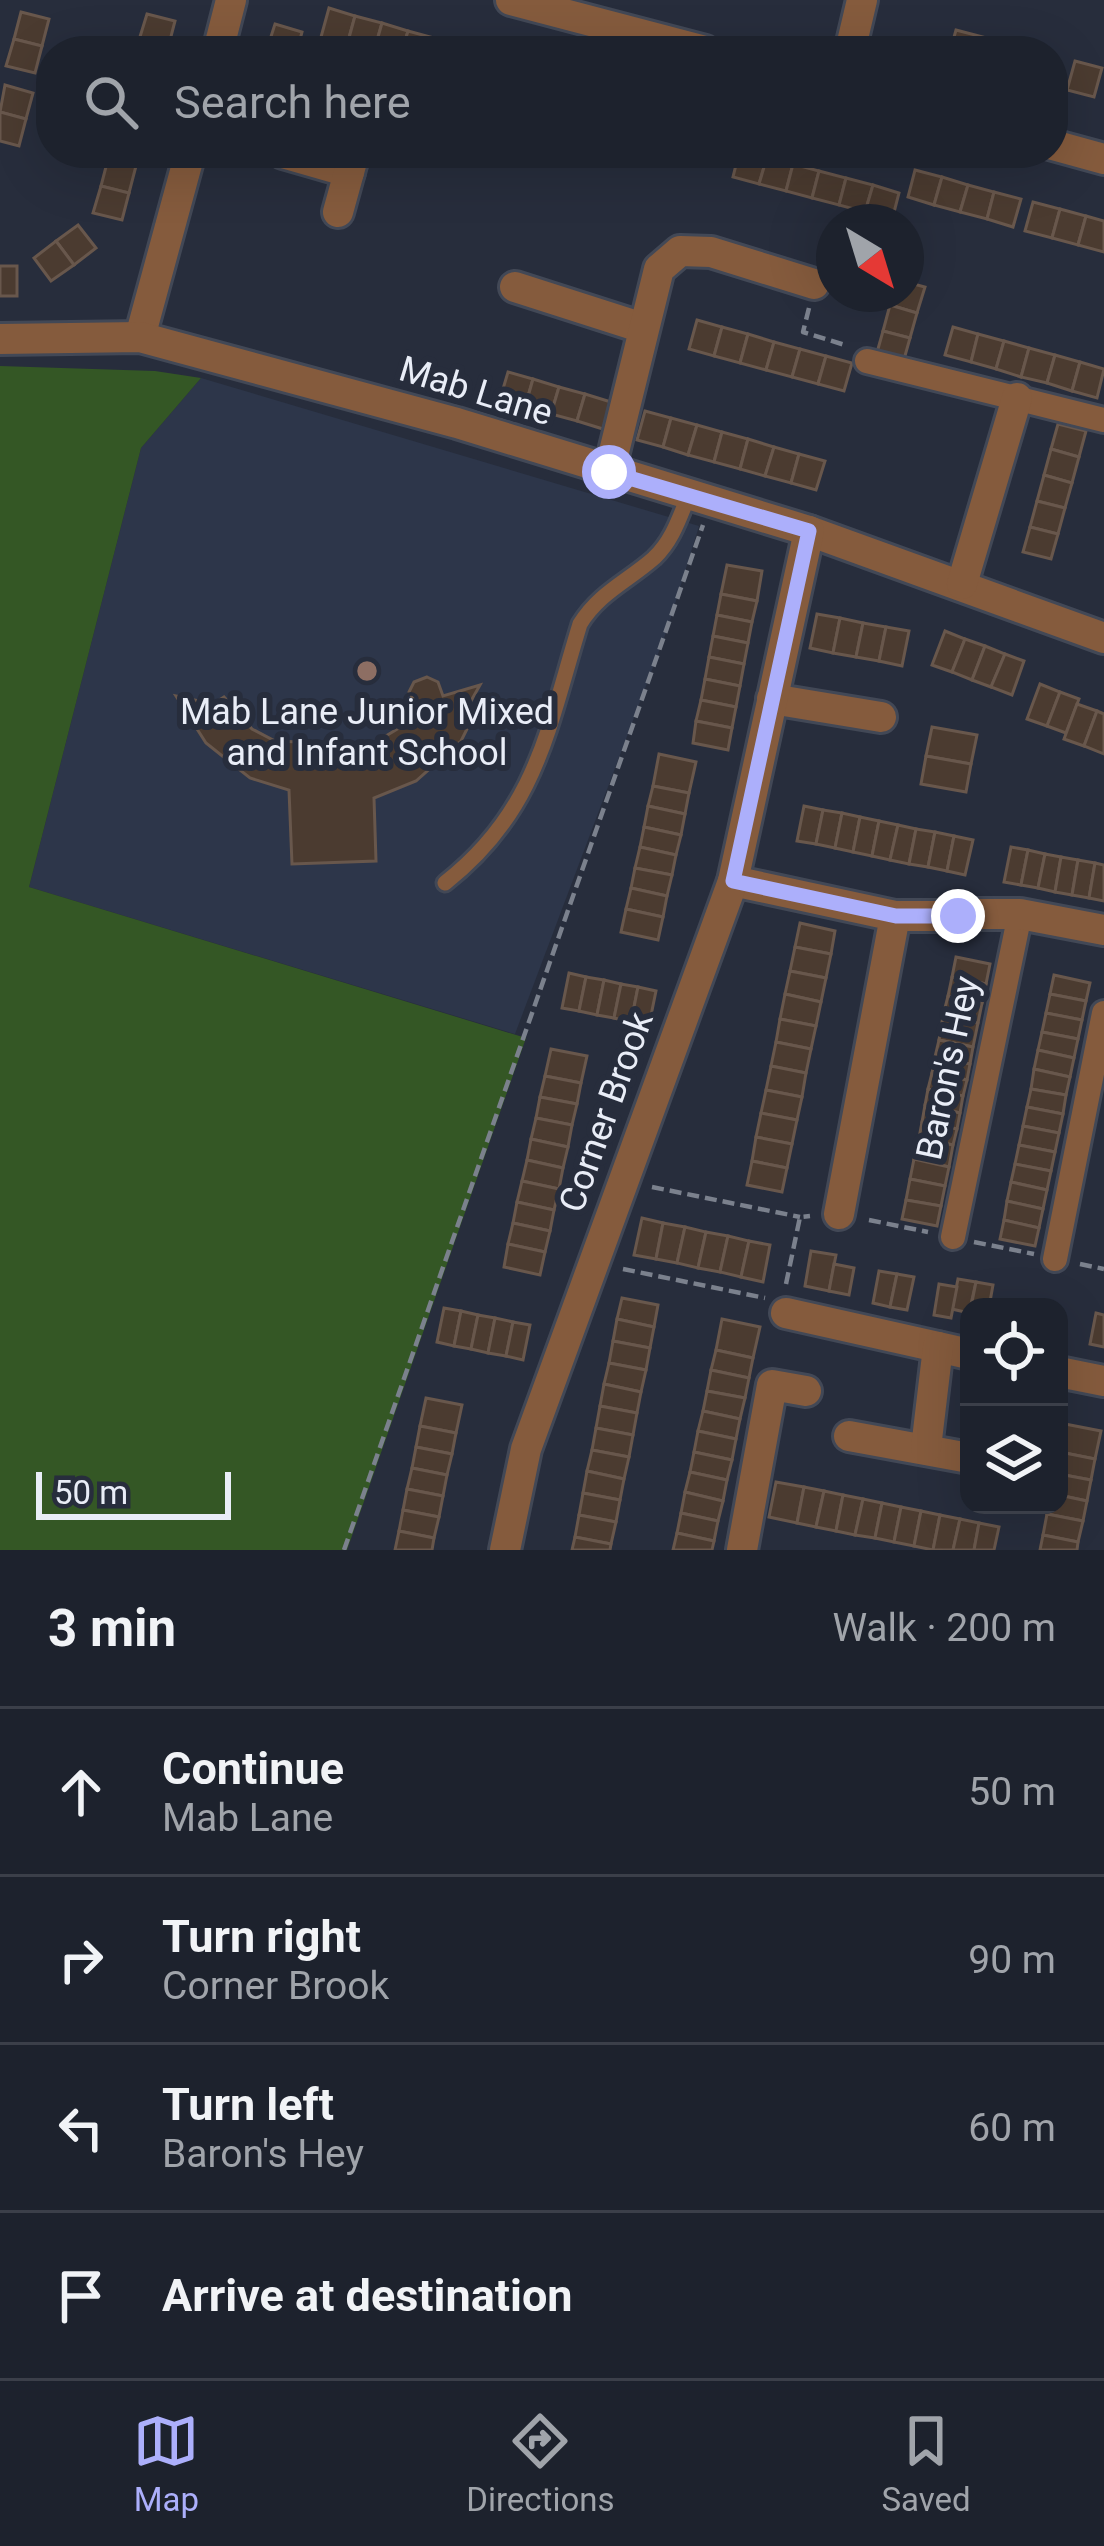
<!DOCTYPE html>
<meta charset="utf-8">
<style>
:root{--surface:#1d222d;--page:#252a35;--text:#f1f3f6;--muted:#a0a4aa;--line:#3b3f49;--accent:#acaffb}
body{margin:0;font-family:Roboto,sans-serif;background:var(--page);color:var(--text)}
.controls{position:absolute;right:36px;bottom:36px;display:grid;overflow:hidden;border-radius:24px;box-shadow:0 12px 48px #0002}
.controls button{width:108px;height:108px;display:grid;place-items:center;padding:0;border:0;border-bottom:3px solid var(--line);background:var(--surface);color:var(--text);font:60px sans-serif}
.compass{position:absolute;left:816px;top:204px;width:108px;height:108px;border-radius:50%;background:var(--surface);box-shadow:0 12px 48px #0002;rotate:142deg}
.scale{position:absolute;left:36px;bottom:30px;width:195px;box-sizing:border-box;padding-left:12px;border:6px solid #e9edf7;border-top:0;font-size:33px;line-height:42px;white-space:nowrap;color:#e9edf7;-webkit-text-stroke:9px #272d3c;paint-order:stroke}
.stop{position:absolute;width:36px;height:36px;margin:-27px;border:9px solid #acaffb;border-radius:50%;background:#fff}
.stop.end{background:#acaffb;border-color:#fff;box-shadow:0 3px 12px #0008}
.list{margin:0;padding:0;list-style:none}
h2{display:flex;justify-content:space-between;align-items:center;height:156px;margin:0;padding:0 48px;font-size:51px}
h2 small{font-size:39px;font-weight:400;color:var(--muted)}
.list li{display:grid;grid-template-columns:78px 1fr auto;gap:36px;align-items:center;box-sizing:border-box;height:168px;padding:0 48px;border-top:3px solid var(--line)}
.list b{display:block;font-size:45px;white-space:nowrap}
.list p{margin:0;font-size:39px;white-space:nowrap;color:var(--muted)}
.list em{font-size:39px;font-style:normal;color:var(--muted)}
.icon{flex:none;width:66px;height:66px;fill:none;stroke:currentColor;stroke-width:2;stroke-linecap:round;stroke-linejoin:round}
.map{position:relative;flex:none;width:1104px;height:1550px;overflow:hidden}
.search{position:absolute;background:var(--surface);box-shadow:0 12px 48px #0002;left:36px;right:36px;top:36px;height:132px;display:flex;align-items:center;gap:30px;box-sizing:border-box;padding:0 42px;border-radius:48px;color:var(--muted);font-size:45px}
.sheet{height:828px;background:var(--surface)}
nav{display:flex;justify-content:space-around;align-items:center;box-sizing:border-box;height:168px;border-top:3px solid var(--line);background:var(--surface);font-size:33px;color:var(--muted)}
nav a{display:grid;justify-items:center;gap:6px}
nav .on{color:var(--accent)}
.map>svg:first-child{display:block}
.built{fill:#2d364a}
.green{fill:#345725}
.building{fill:#4b3b30;stroke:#68574c;stroke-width:3}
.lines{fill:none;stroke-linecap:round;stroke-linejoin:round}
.service-casing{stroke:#424856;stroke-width:21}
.pedestrian-casing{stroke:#424856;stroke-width:30}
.minor-casing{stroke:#424856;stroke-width:36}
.path{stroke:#7b818d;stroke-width:4.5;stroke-dasharray:12 6;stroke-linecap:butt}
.service{stroke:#855b3d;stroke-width:15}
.pedestrian{stroke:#855b3d;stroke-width:24}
.minor{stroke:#855b3d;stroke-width:30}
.route{stroke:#acaffb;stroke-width:15}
.education-dot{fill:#8d6e63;stroke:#272d3c;stroke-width:4.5}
.labels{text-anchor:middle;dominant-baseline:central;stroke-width:12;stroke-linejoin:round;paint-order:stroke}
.street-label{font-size:36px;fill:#e9edf7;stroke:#272d3c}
.poi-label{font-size:36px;fill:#e9edf7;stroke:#272d3c}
</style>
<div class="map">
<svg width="1104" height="1550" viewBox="0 0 1104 1550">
<rect width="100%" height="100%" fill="#272d3c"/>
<path class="built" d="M201,378L699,526L667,630L515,1034L29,887L141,448Z"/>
<path class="green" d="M0,366L155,371L201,378L141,448L29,887L526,1038L347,1550H0Z"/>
<g class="building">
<path d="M329,8L355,16L347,45L321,37Z"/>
<path d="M21,12L49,19L42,46L14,39Z"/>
<path d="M147,14L175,21L168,48L139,40Z"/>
<path d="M355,16L382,23L374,51L347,45Z"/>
<path d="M382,23L408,31L402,51H374Z"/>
<path d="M275,24L302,32L297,51L267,49Z"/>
<path d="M956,30L983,37L979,51H950Z"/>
<path d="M408,31L434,38L430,51H402Z"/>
<path d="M14,39L42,46L35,73L6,66Z"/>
<path d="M1075,61L1102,68L1094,97L1067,90Z"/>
<path d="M5,85L33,93L26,119L0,112Z"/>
<path d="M0,112L26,119L19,146L0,141Z"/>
<path d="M739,153L767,157L759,184L733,177Z"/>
<path d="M767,157L793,164L786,191L759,184Z"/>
<path d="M108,159L136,166L129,193L101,186Z"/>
<path d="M793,164L819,171L812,198L786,191Z"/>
<path d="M915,170L942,177L934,205L908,197Z"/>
<path d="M819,171L846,178L839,205L812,198Z"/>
<path d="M942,177L968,185L960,212L934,205Z"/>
<path d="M846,178L873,185L865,212L839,205Z"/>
<path d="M873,185L899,193L892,220L865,212Z"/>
<path d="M968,185L994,192L987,219L960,212Z"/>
<path d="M101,186L129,193L122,220L93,213Z"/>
<path d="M994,192L1021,199L1013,227L987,219Z"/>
<path d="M1033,202L1060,209L1052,238L1025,231Z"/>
<path d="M1060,209L1086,216L1078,245L1052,238Z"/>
<path d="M1086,216L1104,221V252L1078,245Z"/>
<path d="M78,225L96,248L74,265L56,241Z"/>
<path d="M56,241L74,265L51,281L34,258Z"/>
<rect x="0" y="266" width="17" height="30"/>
<path d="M906,282L925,287L917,313L890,305L893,294H906Z"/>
<path d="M890,305L917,313L910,338L883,331Z"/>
<path d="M697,320L722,327L714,356L689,349Z"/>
<path d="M722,327L748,334L740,363L714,356Z"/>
<path d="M953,327L978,334L971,362L945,355Z"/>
<path d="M883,331L910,338L903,363L876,356Z"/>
<path d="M748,334L774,342L766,370L740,363Z"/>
<path d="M978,334L1004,341L996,369L971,362Z"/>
<path d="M1004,341L1029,348L1021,377L996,369Z"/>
<path d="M774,342L800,349L792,377L766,370Z"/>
<path d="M1029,348L1055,355L1047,383L1021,377Z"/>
<path d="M800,349L826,356L818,384L792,377Z"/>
<path d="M1055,355L1080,362L1072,391L1047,383Z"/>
<path d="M826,356L852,363L844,391L818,384Z"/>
<path d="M1080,362L1104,369L1097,398L1072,391Z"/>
<path d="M508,372L533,379L525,407L500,399Z"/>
<path d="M533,379L559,387L551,414L525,407Z"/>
<path d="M559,387L585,394L577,421L551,414Z"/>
<path d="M585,394L611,402L603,429L577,421Z"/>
<path d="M645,411L671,418L663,447L637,440Z"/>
<path d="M671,418L697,425L688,455L663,447Z"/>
<path d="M1058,424L1086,431L1079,457L1051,449Z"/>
<path d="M697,425L722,432L714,462L688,455Z"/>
<path d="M722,432L748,439L740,469L714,462Z"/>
<path d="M748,439L774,447L765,476L740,469Z"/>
<path d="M774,447L799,454L791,483L765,476Z"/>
<path d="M1051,449L1079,457L1072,483L1044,475Z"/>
<path d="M799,454L825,461L816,490L791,483Z"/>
<path d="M1044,475L1072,483L1065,508L1037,501Z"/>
<path d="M1037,501L1065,508L1058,534L1030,527Z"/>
<path d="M1030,527L1058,534L1051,559L1023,552Z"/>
<path d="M727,565L762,571L757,601L721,594Z"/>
<path d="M721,594L757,601L752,622L717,615Z"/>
<path d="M817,614L840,618L833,653L810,648Z"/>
<path d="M717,615L752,622L748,643L713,636Z"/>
<path d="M840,618L863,623L856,657L833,653Z"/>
<path d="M863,623L886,627L879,661L856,657Z"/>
<path d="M886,627L909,631L902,666L879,661Z"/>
<path d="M945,631L965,639L952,672L932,665Z"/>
<path d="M713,636L748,643L744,664L709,657Z"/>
<path d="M965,639L985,646L972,680L952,672Z"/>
<path d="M985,646L1005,654L991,687L972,680Z"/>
<path d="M1005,654L1024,661L1012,695L991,687Z"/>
<path d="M709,657L744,664L740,686L705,679Z"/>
<path d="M427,677L438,682L443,696L480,685L467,708L474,715L461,741L416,781L374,798L376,861L292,864L289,790L250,778L206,743L176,696L213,704L224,697L252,729L275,741L371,745L422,714L409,692L414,682Z"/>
<path d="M705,679L740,686L736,707L701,700Z"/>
<path d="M1040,684L1060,692L1047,726L1027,719Z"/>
<path d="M1060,692L1079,699L1066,733L1047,726Z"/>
<path d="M701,700L736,707L732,728L696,721Z"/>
<path d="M1077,704L1097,711L1084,746L1064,739Z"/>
<path d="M1097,711L1104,714V754L1084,746Z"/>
<path d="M696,721L732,728L728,750L693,743Z"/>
<path d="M932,727L977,735L971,764L926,756Z"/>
<path d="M659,754L696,762L689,793L653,786Z"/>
<path d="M926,756L971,764L966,792L921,784Z"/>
<path d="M653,786L689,793L685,814L648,806Z"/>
<path d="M648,806L685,814L681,835L644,827Z"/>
<path d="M804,806L823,810L816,844L797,841Z"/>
<path d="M823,810L842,813L835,848L816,844Z"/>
<path d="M842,813L860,817L853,852L835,848Z"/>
<path d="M860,817L879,821L872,856L853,852Z"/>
<path d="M879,821L898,825L890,860L872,856Z"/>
<path d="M898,825L916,829L909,864L890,860Z"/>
<path d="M644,827L681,835L676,855L640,847Z"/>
<path d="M916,829L935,832L928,867L909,864Z"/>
<path d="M935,832L954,836L947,871L928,867Z"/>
<path d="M954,836L973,840L965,875L947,871Z"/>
<path d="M640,847L676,855L672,875L635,868Z"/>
<path d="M1011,847L1028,850L1021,885L1004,882Z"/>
<path d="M1028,850L1045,854L1038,888L1021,885Z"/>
<path d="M1045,854L1061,857L1055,892L1038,888Z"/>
<path d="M1061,857L1078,860L1072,895L1055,892Z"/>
<path d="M1078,860L1095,863L1089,898L1072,895Z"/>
<path d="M1095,863L1104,865V901L1089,898Z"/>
<path d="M635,868L672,875L667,896L631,888Z"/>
<path d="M631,888L667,896L663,917L626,909Z"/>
<path d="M626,909L663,917L658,940L621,932Z"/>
<path d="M800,923L835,931L831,954L795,947Z"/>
<path d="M795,947L831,954L826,978L790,971Z"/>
<path d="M956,957L990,964L986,984L952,977Z"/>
<path d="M790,971L826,978L821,1002L785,994Z"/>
<path d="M569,973L586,977L579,1011L562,1008Z"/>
<path d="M1054,975L1090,983L1086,1001L1050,994Z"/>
<path d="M586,977L604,980L597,1015L579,1011Z"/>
<path d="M952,977L986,984L982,1003L948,996Z"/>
<path d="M604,980L621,984L614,1018L597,1015Z"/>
<path d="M621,984L638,987L631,1022L614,1018Z"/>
<path d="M638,987L656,991L649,1025L631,1022Z"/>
<path d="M785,994L821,1002L816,1026L780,1019Z"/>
<path d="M1050,994L1086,1001L1082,1020L1046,1013Z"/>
<path d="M948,996L982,1003L978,1023L943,1016Z"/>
<path d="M1046,1013L1082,1020L1078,1039L1042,1032Z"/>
<path d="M943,1016L978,1023L973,1047L939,1040Z"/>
<path d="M780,1019L816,1026L811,1049L776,1042Z"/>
<path d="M1042,1032L1078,1039L1074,1058L1038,1050Z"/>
<path d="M939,1040L973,1047L970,1064L935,1057Z"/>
<path d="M776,1042L811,1049L806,1073L771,1066Z"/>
<path d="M551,1049L587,1056L581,1083L545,1076Z"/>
<path d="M1038,1050L1074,1058L1070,1077L1034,1069Z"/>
<path d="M935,1057L970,1064L967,1080L932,1073Z"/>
<path d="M771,1066L806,1073L802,1097L766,1090Z"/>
<path d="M1034,1069L1070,1077L1066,1095L1031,1089Z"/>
<path d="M932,1073L967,1080L963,1096L928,1089Z"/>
<path d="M545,1076L581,1083L577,1104L540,1097Z"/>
<path d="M928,1089L963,1096L960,1113L925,1105Z"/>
<path d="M1031,1089L1066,1095L1063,1114L1027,1107Z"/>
<path d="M766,1090L802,1097L797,1120L761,1113Z"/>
<path d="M540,1097L577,1104L572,1125L536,1118Z"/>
<path d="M925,1105L960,1113L957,1129L922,1122Z"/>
<path d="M1027,1107L1063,1114L1059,1133L1023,1126Z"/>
<path d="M761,1113L797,1120L792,1144L756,1137Z"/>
<path d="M536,1118L572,1125L568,1147L531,1139Z"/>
<path d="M922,1122L957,1129L953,1145L919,1138Z"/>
<path d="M1023,1126L1059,1133L1055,1152L1019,1145Z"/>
<path d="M756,1137L792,1144L787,1168L752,1161Z"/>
<path d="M919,1138L953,1145L949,1167L914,1159Z"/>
<path d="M531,1139L568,1147L563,1168L527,1160Z"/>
<path d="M1019,1145L1055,1152L1051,1171L1015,1164Z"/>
<path d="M914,1159L949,1167L945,1186L910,1179Z"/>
<path d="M527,1160L563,1168L559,1189L522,1181Z"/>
<path d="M752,1161L787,1168L782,1192L747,1185Z"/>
<path d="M1015,1164L1051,1171L1047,1190L1011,1182Z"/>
<path d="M910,1179L945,1186L941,1206L906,1200Z"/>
<path d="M522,1181L559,1189L554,1210L517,1202Z"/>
<path d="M1011,1182L1047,1190L1043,1209L1007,1201Z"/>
<path d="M906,1200L941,1206L937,1226L902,1219Z"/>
<path d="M1007,1201L1043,1209L1039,1228L1004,1220Z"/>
<path d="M517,1202L554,1210L550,1231L513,1223Z"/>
<path d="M642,1218L663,1223L656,1259L634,1255Z"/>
<path d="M1004,1220L1039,1228L1035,1246L1000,1239Z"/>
<path d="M513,1223L550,1231L545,1252L508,1244Z"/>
<path d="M663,1223L685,1227L677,1263L656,1259Z"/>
<path d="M685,1227L706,1232L698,1268L677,1263Z"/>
<path d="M706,1232L728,1236L720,1272L698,1268Z"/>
<path d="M728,1236L749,1241L741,1277L720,1272Z"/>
<path d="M749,1241L770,1245L763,1282L741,1277Z"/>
<path d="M508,1244L545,1252L540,1275L504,1267Z"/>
<path d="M811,1251L836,1255L829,1291L805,1286Z"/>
<path d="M834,1264L854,1268L849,1295L829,1291Z"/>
<path d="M879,1271L897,1274L890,1307L873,1303Z"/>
<path d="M897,1274L914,1277L907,1310L890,1307Z"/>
<path d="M958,1279L976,1282L969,1313L952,1309Z"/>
<path d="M976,1282L993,1285L989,1307H971Z"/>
<path d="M939,1284L957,1287L951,1318L934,1315Z"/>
<path d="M622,1298L658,1305L654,1327L617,1319Z"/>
<path d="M444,1308L461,1311L454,1346L437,1342Z"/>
<path d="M461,1311L478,1315L471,1349L454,1346Z"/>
<path d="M1096,1313L1104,1315V1347L1090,1344Z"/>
<path d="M478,1315L495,1318L488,1353L471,1349Z"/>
<path d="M495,1318L513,1322L506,1356L488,1353Z"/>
<path d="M617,1319L654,1327L650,1348L613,1341Z"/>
<path d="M722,1319L760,1327L753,1358L716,1350Z"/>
<path d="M513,1322L530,1325L523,1360L506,1356Z"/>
<path d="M613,1341L650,1348L646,1370L609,1363Z"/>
<path d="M716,1350L753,1358L749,1378L711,1370Z"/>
<path d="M609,1363L646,1370L641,1392L604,1384Z"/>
<path d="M711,1370L749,1378L745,1398L707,1391Z"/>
<path d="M604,1384L641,1392L637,1413L600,1406Z"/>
<path d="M707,1391L745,1398L740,1419L703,1411Z"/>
<path d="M426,1398L462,1405L456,1433L420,1426Z"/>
<path d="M600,1406L637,1413L633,1435L596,1428Z"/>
<path d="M703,1411L740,1419L736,1439L698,1431Z"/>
<path d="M1065,1424L1101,1431L1095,1459L1060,1452Z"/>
<path d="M420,1426L456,1433L452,1454L416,1447Z"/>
<path d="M596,1428L633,1435L629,1457L592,1450Z"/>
<path d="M698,1431L736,1439L732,1460L694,1452Z"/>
<path d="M416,1447L452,1454L447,1475L412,1468Z"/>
<path d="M592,1450L629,1457L624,1479L587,1471Z"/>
<path d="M694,1452L732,1460L727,1480L690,1472Z"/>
<path d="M1060,1452L1095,1459L1091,1480L1059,1474Z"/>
<path d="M412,1468L447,1475L443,1496L407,1489Z"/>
<path d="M587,1471L624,1479L620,1500L583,1493Z"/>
<path d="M690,1472L727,1480L723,1501L685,1492Z"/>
<path d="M1059,1474L1091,1480L1087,1501L1059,1495Z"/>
<path d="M776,1482L804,1487L797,1523L769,1517Z"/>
<path d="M804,1487L824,1491L816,1527L797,1523Z"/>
<path d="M407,1489L443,1496L439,1517L403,1510Z"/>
<path d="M824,1491L843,1495L836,1531L816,1527Z"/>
<path d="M685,1492L723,1501L718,1521L681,1513Z"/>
<path d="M583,1493L620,1500L616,1522L579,1515Z"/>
<path d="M843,1495L863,1499L855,1535L836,1531Z"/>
<path d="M1059,1495L1087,1501L1083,1521L1047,1514L1049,1505H1059Z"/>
<path d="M863,1499L882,1503L875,1538L855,1535Z"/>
<path d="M882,1503L901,1507L894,1542L875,1538Z"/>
<path d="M901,1507L921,1511L914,1546L894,1542Z"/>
<path d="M403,1510L439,1517L434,1538L399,1531Z"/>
<path d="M921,1511L940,1515L933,1550L914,1546Z"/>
<path d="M681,1513L718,1521L714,1541L677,1533Z"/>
<path d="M1047,1514L1083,1521L1078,1542L1043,1535Z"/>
<path d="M579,1515L616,1522L611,1544L575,1537Z"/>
<path d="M940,1515L960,1519L953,1550H933Z"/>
<path d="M960,1519L979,1523L974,1550H953Z"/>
<path d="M979,1523L999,1527L994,1550H974Z"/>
<path d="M399,1531L434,1538L432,1550H395Z"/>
<path d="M677,1533L714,1541L712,1550H673Z"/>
<path d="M1043,1535L1078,1542L1077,1550H1040Z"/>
<path d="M575,1537L611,1544L610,1550H572Z"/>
</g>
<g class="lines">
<g class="service-casing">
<path id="service" d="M445,883C537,811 548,728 580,624C599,593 628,581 654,558C672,541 679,519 688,497"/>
</g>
<g class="pedestrian-casing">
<g id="pedestrian">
<path d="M867,361L1104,420"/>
<path d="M953,1237L1020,914"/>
<path d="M1055,1259L1104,1013"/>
</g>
</g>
<g class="minor-casing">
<g id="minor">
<path d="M511,0L705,51"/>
<path d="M218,51L231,0"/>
<path d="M850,51L862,0"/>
<path d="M1053,145L1104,159"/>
<path d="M283,153L349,172"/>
<path d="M338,212L354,154"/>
<path d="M515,287L643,328"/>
<path d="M140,337L190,153"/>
<path d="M0,339L140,337L457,423L809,531L1104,638"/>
<path d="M609,472L659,269L680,251L711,252L814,284"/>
<path d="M962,584L1017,398"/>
<path d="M772,699L881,717"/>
<path d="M733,881L895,916H958"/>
<path d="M977,914H1020L1104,930"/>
<path d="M839,1214L895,916"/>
<path d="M786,1313L969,1354"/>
<path d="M1059,1372L1104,1381"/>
<path d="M849,1436L969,1458"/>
<path d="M926,1448L938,1347"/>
<path d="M505,1550L526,1449L733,881L809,531"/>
<path d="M742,1550L772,1385L806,1391"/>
</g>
</g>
<g class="path">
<path d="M809,308L803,332L848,346"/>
<path d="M652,1187L800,1217"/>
<path d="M869,1220L928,1232"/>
<path d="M974,1242L1034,1254"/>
<path d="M1080,1264L1104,1269"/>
<path d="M623,1269L765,1298"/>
<path d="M786,1284L800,1217L810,1216"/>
<path d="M344,1550L703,525"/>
</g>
<use href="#service" class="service"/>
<use href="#pedestrian" class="pedestrian"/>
<use href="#minor" class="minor"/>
</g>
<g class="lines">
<path class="route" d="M609,472L809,531L733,881L896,916H958"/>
</g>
<circle class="education-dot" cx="367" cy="671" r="12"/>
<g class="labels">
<g class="street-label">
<text transform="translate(476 391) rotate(17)">Mab Lane</text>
<text transform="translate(948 1068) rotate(-78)">Baron's Hey</text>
<text transform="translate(606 1112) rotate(-70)">Corner Brook</text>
</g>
<g class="poi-label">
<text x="367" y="712">Mab Lane Junior Mixed<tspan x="367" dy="41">and Infant School</tspan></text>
</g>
</g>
</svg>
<div class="controls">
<button><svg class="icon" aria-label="locate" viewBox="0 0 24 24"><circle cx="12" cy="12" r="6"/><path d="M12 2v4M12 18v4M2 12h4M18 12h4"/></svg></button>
<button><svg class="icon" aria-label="layers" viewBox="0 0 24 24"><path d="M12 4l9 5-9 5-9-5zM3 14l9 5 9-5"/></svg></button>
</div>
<svg class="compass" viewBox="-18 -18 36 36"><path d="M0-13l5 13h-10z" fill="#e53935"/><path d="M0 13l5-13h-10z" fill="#a0a4aa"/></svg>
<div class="scale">50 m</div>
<div class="stop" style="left:609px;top:472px"></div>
<div class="stop end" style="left:958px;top:916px"></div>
<div class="search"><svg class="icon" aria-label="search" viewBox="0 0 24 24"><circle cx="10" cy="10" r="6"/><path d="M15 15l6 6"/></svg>Search here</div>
</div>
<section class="sheet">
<h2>3 min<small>Walk · 200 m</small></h2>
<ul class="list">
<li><svg class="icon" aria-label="ahead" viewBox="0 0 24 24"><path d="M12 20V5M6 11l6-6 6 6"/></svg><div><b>Continue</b><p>Mab Lane</p></div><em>50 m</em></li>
<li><svg class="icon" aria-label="right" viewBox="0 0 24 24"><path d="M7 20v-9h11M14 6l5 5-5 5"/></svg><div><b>Turn right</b><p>Corner Brook</p></div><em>90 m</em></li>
<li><svg class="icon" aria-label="left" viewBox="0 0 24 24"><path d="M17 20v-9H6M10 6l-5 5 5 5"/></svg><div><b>Turn left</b><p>Baron's Hey</p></div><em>60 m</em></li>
<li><svg class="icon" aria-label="arrive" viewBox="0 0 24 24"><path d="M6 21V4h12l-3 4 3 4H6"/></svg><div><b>Arrive at destination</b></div></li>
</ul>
</section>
<nav>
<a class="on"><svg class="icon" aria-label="map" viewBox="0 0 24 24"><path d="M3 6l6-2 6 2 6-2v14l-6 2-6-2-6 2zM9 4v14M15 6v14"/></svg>Map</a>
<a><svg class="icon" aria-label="directions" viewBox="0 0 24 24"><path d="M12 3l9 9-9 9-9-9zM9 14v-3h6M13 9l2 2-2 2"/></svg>Directions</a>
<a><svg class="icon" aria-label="saved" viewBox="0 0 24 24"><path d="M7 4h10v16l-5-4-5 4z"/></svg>Saved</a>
</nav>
